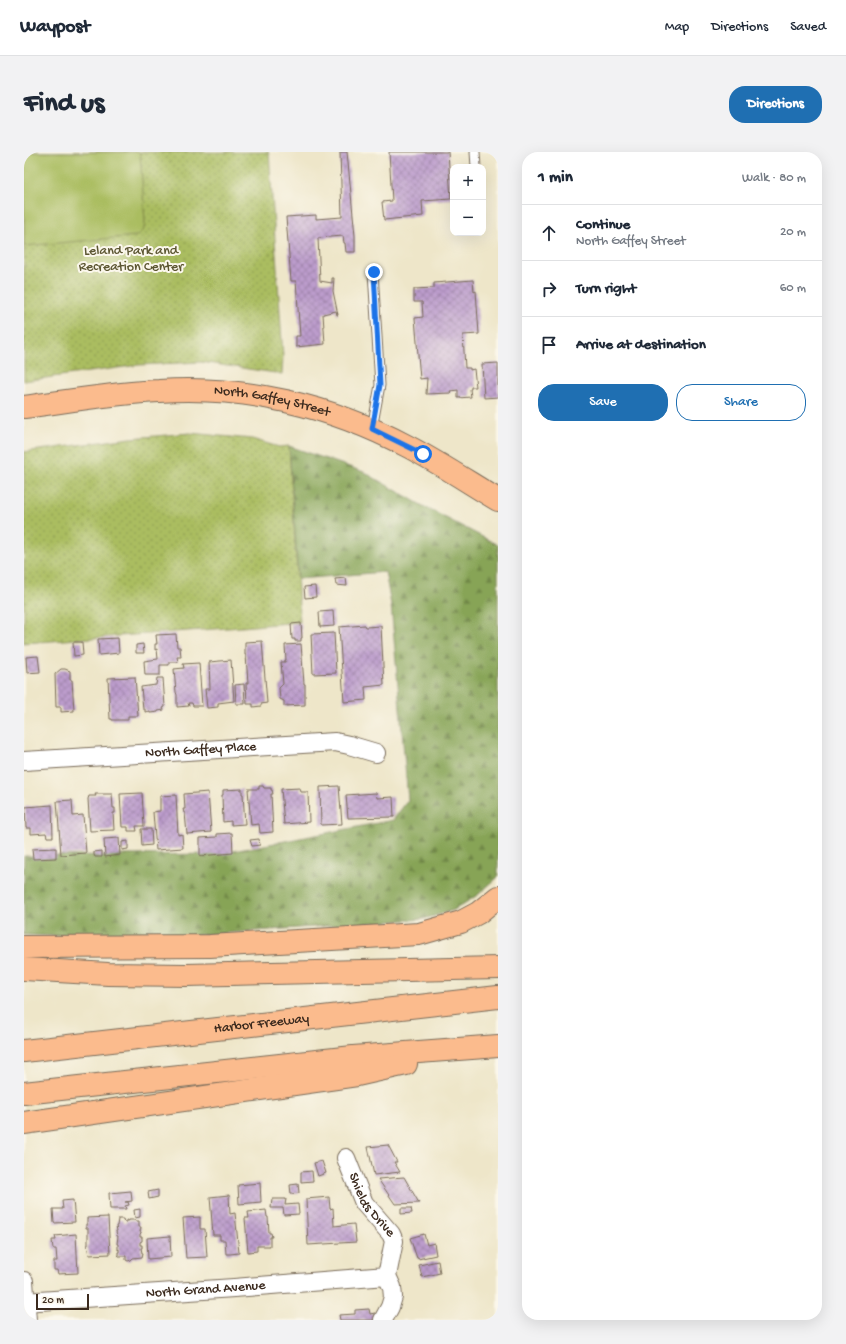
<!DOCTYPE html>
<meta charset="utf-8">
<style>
:root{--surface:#fff;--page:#f2f2f3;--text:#1f2937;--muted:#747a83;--line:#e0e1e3;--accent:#1f6fb2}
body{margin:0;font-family:"Gochi Hand",sans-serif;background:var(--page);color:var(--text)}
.controls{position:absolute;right:12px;top:12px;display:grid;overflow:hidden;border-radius:8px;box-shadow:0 4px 16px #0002}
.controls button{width:36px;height:36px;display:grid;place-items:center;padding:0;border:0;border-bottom:1px solid var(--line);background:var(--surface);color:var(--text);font:20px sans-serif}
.scale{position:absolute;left:12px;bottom:10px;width:53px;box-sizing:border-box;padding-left:4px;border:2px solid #3b2a1e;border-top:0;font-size:11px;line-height:14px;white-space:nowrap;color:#3b2a1e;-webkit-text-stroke:3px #fbf7ec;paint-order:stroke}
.stop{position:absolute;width:12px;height:12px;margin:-9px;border:3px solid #1a73e8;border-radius:50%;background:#fff}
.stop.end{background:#1a73e8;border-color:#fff;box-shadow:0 1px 4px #0008}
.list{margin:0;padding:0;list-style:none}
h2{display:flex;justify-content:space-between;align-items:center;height:52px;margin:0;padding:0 16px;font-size:17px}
h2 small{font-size:13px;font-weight:400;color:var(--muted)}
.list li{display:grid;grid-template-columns:26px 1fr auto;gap:12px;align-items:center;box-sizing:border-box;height:56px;padding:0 16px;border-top:1px solid var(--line)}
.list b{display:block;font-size:15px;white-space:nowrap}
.list p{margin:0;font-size:13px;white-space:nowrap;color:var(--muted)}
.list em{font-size:13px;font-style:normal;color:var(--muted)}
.actions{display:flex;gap:8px;padding:12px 16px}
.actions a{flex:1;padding:9px 0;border:1px solid var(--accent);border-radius:16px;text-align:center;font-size:14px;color:var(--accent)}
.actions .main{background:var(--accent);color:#fff}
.icon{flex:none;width:22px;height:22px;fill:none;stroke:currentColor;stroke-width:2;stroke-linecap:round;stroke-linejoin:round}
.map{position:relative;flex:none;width:474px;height:1168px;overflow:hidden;border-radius:16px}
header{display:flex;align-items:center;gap:24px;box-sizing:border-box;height:56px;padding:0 20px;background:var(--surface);border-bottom:1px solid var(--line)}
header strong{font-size:19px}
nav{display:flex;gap:22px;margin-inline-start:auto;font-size:14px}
.intro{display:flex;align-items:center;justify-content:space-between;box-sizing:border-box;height:96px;padding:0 24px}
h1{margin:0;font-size:28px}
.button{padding:10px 18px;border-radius:16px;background:var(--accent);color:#fff;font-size:14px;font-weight:700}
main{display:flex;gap:24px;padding:0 24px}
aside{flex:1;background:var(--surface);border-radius:16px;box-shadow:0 4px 16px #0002}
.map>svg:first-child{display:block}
.green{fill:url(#green-dots);stroke:#727440}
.forest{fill:url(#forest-firs);stroke:#61673a}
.pitch{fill:#aabd61;stroke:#727440}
.building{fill:url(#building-cross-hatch)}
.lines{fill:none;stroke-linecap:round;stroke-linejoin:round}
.lane-casing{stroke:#7a6c5a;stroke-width:11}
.street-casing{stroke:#7a6c5a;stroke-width:20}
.primary-casing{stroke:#7a6c5a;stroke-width:24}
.highway-casing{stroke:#7a6c5a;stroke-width:24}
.lane{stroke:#fff;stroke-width:9}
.street{stroke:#fff;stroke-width:18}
.primary{stroke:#fbbb8d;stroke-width:22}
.highway{stroke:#fbbb8d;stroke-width:22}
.route{stroke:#1a73e8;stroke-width:5}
.labels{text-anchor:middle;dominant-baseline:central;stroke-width:4;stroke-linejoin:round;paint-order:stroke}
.park-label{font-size:14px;fill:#5c5632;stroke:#fbf7ec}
.street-label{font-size:14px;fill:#3b2a1e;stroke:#fbf7ec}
</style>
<header>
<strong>Waypost</strong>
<nav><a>Map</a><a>Directions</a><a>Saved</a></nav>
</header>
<div class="intro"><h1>Find us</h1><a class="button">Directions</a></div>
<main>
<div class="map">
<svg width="474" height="1168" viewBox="0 0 474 1168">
<defs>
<pattern id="green-dots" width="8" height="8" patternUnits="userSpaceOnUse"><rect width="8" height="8" fill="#aabd61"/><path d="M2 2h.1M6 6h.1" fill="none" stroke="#8c9a4f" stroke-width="1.8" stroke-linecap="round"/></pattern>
<pattern id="forest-firs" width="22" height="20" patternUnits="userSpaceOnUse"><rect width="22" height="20" fill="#87a457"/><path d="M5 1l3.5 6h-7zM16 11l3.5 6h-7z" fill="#708647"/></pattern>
<pattern id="building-cross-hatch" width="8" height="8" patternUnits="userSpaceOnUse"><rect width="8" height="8" fill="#bc9ccc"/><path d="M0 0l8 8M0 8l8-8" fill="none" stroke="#9a7fa5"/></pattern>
</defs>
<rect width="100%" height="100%" fill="#fbf7ec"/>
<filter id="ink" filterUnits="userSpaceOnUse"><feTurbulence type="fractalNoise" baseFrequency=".025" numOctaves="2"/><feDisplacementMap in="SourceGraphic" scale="8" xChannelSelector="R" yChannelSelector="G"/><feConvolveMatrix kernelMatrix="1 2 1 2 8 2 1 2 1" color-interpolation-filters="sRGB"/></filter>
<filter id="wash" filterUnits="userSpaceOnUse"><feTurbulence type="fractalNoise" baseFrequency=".012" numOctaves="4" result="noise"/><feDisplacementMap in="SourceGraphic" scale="16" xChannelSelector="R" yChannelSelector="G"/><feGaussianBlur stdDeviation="0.9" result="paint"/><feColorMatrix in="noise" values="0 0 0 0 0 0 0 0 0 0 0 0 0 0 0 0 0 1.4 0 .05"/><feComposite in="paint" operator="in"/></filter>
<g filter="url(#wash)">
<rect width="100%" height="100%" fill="#eee6c9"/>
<g class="green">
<path d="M0,0H245L259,204L258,222L177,210L115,213L0,229Z"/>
<path d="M166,281L228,287L255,295L265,294L276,470L218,475L0,491V300L107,286Z"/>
</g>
<path class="forest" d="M265,294L340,320L399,354L474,393V725L455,742L430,758L400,767L119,787L0,783V704L194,702L369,668L384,648L367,453L361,420L274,427Z"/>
<path class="pitch" d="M0,0H116L121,69L120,77L113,84L0,94Z"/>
<g id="blocks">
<g class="building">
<path d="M316,0H323L331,84V100H322L321,91H320L319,84L294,86L296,129L308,131V126H310L309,139L314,163H313L312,159L299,162L301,192L272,195V184H276L272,129H267L262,65L292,63V67L318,65Z"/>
<path d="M365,0H424L427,47L398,49L399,64L360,68L358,50L368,49Z"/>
<path d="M449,128L450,140L452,139L455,182L439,183L441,216H446V218L450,217L452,235H447V237H446L447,245L434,246V238L426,239L427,241L402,242L403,226L396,227L391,166L399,165L398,150H390V137L410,136V131Z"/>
<path d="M474,211V245L460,246L458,212Z"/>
<path d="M322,426L323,434L312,433L311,427Z"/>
<path d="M291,434L292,445L281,446L280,435Z"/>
<path d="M309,459L310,474L296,475L295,460Z"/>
<path d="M277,471L278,486H277V489H271V487H268L267,472Z"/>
<path d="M341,473L342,475L357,474L360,533L341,535L342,548L320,550L315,475Z"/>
<path d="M310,481L312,521L289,522L287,482Z"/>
<path d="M152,482L153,495H156L157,505H153L154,510H145V513H136V523H121L120,509L134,507L133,497L131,498V492H133L132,483Z"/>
<path d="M94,486L95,501L75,503L74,487Z"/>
<path d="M238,489L243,551L237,552V554L229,555V552H223L222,531H224L222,503H221V490Z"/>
<path d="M49,490H58L59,503L50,504Z"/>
<path d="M119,492L120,501H112V493Z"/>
<path d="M277,492L280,532H281V553L260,554V549L256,547L255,536L259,532L257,510H261V508H262L261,493Z"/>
<path d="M14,504L16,520L3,521L2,505Z"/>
<path d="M207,508L210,549L194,551V555L183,556L181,537H186L185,510Z"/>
<path d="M175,511L178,554H169L168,551H164L165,554L153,555V543L152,540L150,517L160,516L159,512Z"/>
<path d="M37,517H41L46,519V528H48L50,559L37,560V555H32L31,522Z"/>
<path d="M111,525L114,564H104V568H88V567H86L84,526Z"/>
<path d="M133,526H139L141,555L139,556L140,558L134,559V560L126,561V559L121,560V557H119L117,535L132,533Z"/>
<path d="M220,532L221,552H212L211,533Z"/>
<path d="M235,634H239L240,636H247V638H248L249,642H247L249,680L236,681L235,672L227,673L224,637H235Z"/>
<path d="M315,634L318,672L297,673L296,635Z"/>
<path d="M276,636L277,640H284L285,670L260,672L257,637Z"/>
<path d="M218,637V642H219L221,672L207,673V669L199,670L198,643H199V638Z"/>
<path d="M184,640L187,680L163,682L161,661H160L159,657H161L160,642Z"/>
<path d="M118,641L120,674H112L113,679H104V675H98L96,642Z"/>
<path d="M352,641L353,646L369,645L370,665L324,666L322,643Z"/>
<path d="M71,642H88L89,656H91V661H89L90,678L66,679L64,647L65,644H72Z"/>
<path d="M152,643L154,683L158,682L159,696L132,698L129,660L136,659V644Z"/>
<path d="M48,648L49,664L59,663L62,701L37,703L33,649Z"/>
<path d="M28,653L29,685H23L22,681L7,682V676H2L1,655Z"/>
<path d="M117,677H127L128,693L118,694Z"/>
<path d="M208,681L209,701L176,704V686L193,685V682Z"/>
<path d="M95,686L96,703L81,705L80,687Z"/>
<path d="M235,687L236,693L228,694L226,688Z"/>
<path d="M104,689V697L98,698V690Z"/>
<path d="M32,696V706L9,707L8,697Z"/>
<path d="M78,699V705H71L70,703V700Z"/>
<path d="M364,993L373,1010H370L376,1020L350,1023L344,995Z"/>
<path d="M298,1009L302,1021L294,1024L290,1011Z"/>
<path d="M288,1019L289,1029L277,1030V1020Z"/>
<path d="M380,1025L384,1032L395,1051L371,1052L354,1027Z"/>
<path d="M236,1031L237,1050L215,1052L214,1033Z"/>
<path d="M274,1032L275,1041L267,1042L266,1033Z"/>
<path d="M134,1038V1045L125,1047L124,1040Z"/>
<path d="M107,1039L108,1049L101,1050H104L105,1053L101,1054L102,1057H86L85,1041Z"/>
<path d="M205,1043L206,1062L211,1061L215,1101L206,1102H202L201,1088H196V1083H189L186,1045Z"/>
<path d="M305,1045L306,1057L309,1056L310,1074L330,1072L332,1090L284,1093L282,1047Z"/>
<path d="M248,1047H262L261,1053L274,1052L275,1062L260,1063L259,1056H247Z"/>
<path d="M49,1048L51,1070L30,1071L29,1057H39L38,1049Z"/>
<path d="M377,1056H387L388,1061L377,1062Z"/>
<path d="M116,1057V1065L111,1066L110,1058Z"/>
<path d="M242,1058L243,1065H244L245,1081H247L248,1085H246V1094H233V1099L224,1100L221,1066H225L224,1060Z"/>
<path d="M84,1065L86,1102L65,1103L63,1093H64V1076H62V1072H63V1066Z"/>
<path d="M176,1065V1077H181L183,1105L162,1106L159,1066Z"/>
<path d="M94,1067H99L100,1070H102V1068L105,1069V1068H111V1069H115V1075H117L116,1080H117V1081L116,1082V1085H118V1089L116,1090V1093H118V1096H117L118,1101H119L118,1105L109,1106L107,1108L104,1109L102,1108V1104H95L94,1103V1100H95V1097L94,1098V1092H93L94,1084H93L92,1079H93L92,1074H93Z"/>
<path d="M52,1082L54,1121L34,1122L33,1118H30V1109H33L32,1097H29L28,1088H32L31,1084Z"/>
<path d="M400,1082L403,1093L410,1091L412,1103L394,1107V1106H393L386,1086Z"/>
<path d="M146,1084L147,1105L124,1107L123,1086Z"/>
<path d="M414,1109L416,1121L398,1125L395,1113Z"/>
<path d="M345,1157L346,1162L351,1161L352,1168H316L315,1163L331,1162V1158Z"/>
</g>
</g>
</g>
<g filter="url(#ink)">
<use href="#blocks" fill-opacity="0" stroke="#7a6c5a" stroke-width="1"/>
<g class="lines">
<g class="lane-casing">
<g id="lane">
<path d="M451,0L452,15"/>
<path d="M348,277L356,233L349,120"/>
</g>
</g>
<g class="street-casing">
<g id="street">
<path id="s1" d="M0,609L311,590L325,593L352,601"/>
<path id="s2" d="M322,1006L340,1051L367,1082L370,1089L363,1124L368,1135L369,1145L366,1155L359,1168"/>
<path d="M0,1129L3,1168"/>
<path id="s3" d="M0,1150L210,1136L363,1124"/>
</g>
</g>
<g class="primary-casing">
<g id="primary">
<path id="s4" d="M0,255C45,249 90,241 135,239C221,233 307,254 383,294C414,310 444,330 474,348"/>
</g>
</g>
<g class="highway-casing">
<g id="highway">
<path d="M0,795L186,794L395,782L437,770L454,761L474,745"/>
<path d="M0,817L84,822L162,823L474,816"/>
<path id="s5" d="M0,899L474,845"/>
<path d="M0,941L329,905L474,894"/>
<path d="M0,971L333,923L382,912"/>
</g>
</g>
<use href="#lane" class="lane"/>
<use href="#street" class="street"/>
<use href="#primary" class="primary"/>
<use href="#highway" class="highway"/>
</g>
</g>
<g class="lines" filter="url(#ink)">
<path class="route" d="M350,120L356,233L348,277L399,302"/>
</g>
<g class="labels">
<g class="park-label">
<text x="107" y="99">Leland Park and<tspan x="107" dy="16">Recreation Center</tspan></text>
</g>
<g class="street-label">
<text stroke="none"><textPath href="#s4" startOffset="250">North Gaffey Street</textPath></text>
<text stroke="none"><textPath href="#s1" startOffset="177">North Gaffey Place</textPath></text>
<text stroke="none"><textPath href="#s5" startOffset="239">Harbor Freeway</textPath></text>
<text stroke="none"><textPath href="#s2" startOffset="54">Shields Drive</textPath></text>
<text stroke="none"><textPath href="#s3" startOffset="182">North Grand Avenue</textPath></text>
</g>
</g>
</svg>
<div class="controls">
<button>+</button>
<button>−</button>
</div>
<div class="scale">20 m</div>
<div class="stop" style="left:399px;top:302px"></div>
<div class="stop end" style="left:350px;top:120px"></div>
</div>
<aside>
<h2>1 min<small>Walk · 80 m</small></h2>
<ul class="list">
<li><svg class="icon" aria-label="ahead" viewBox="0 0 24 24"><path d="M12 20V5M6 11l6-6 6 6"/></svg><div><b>Continue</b><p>North Gaffey Street</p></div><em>20 m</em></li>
<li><svg class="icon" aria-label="right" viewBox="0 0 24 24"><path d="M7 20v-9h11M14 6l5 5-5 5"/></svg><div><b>Turn right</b></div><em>60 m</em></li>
<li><svg class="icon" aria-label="arrive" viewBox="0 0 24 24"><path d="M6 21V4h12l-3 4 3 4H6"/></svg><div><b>Arrive at destination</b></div></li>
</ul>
<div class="actions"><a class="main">Save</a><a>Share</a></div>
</aside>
</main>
